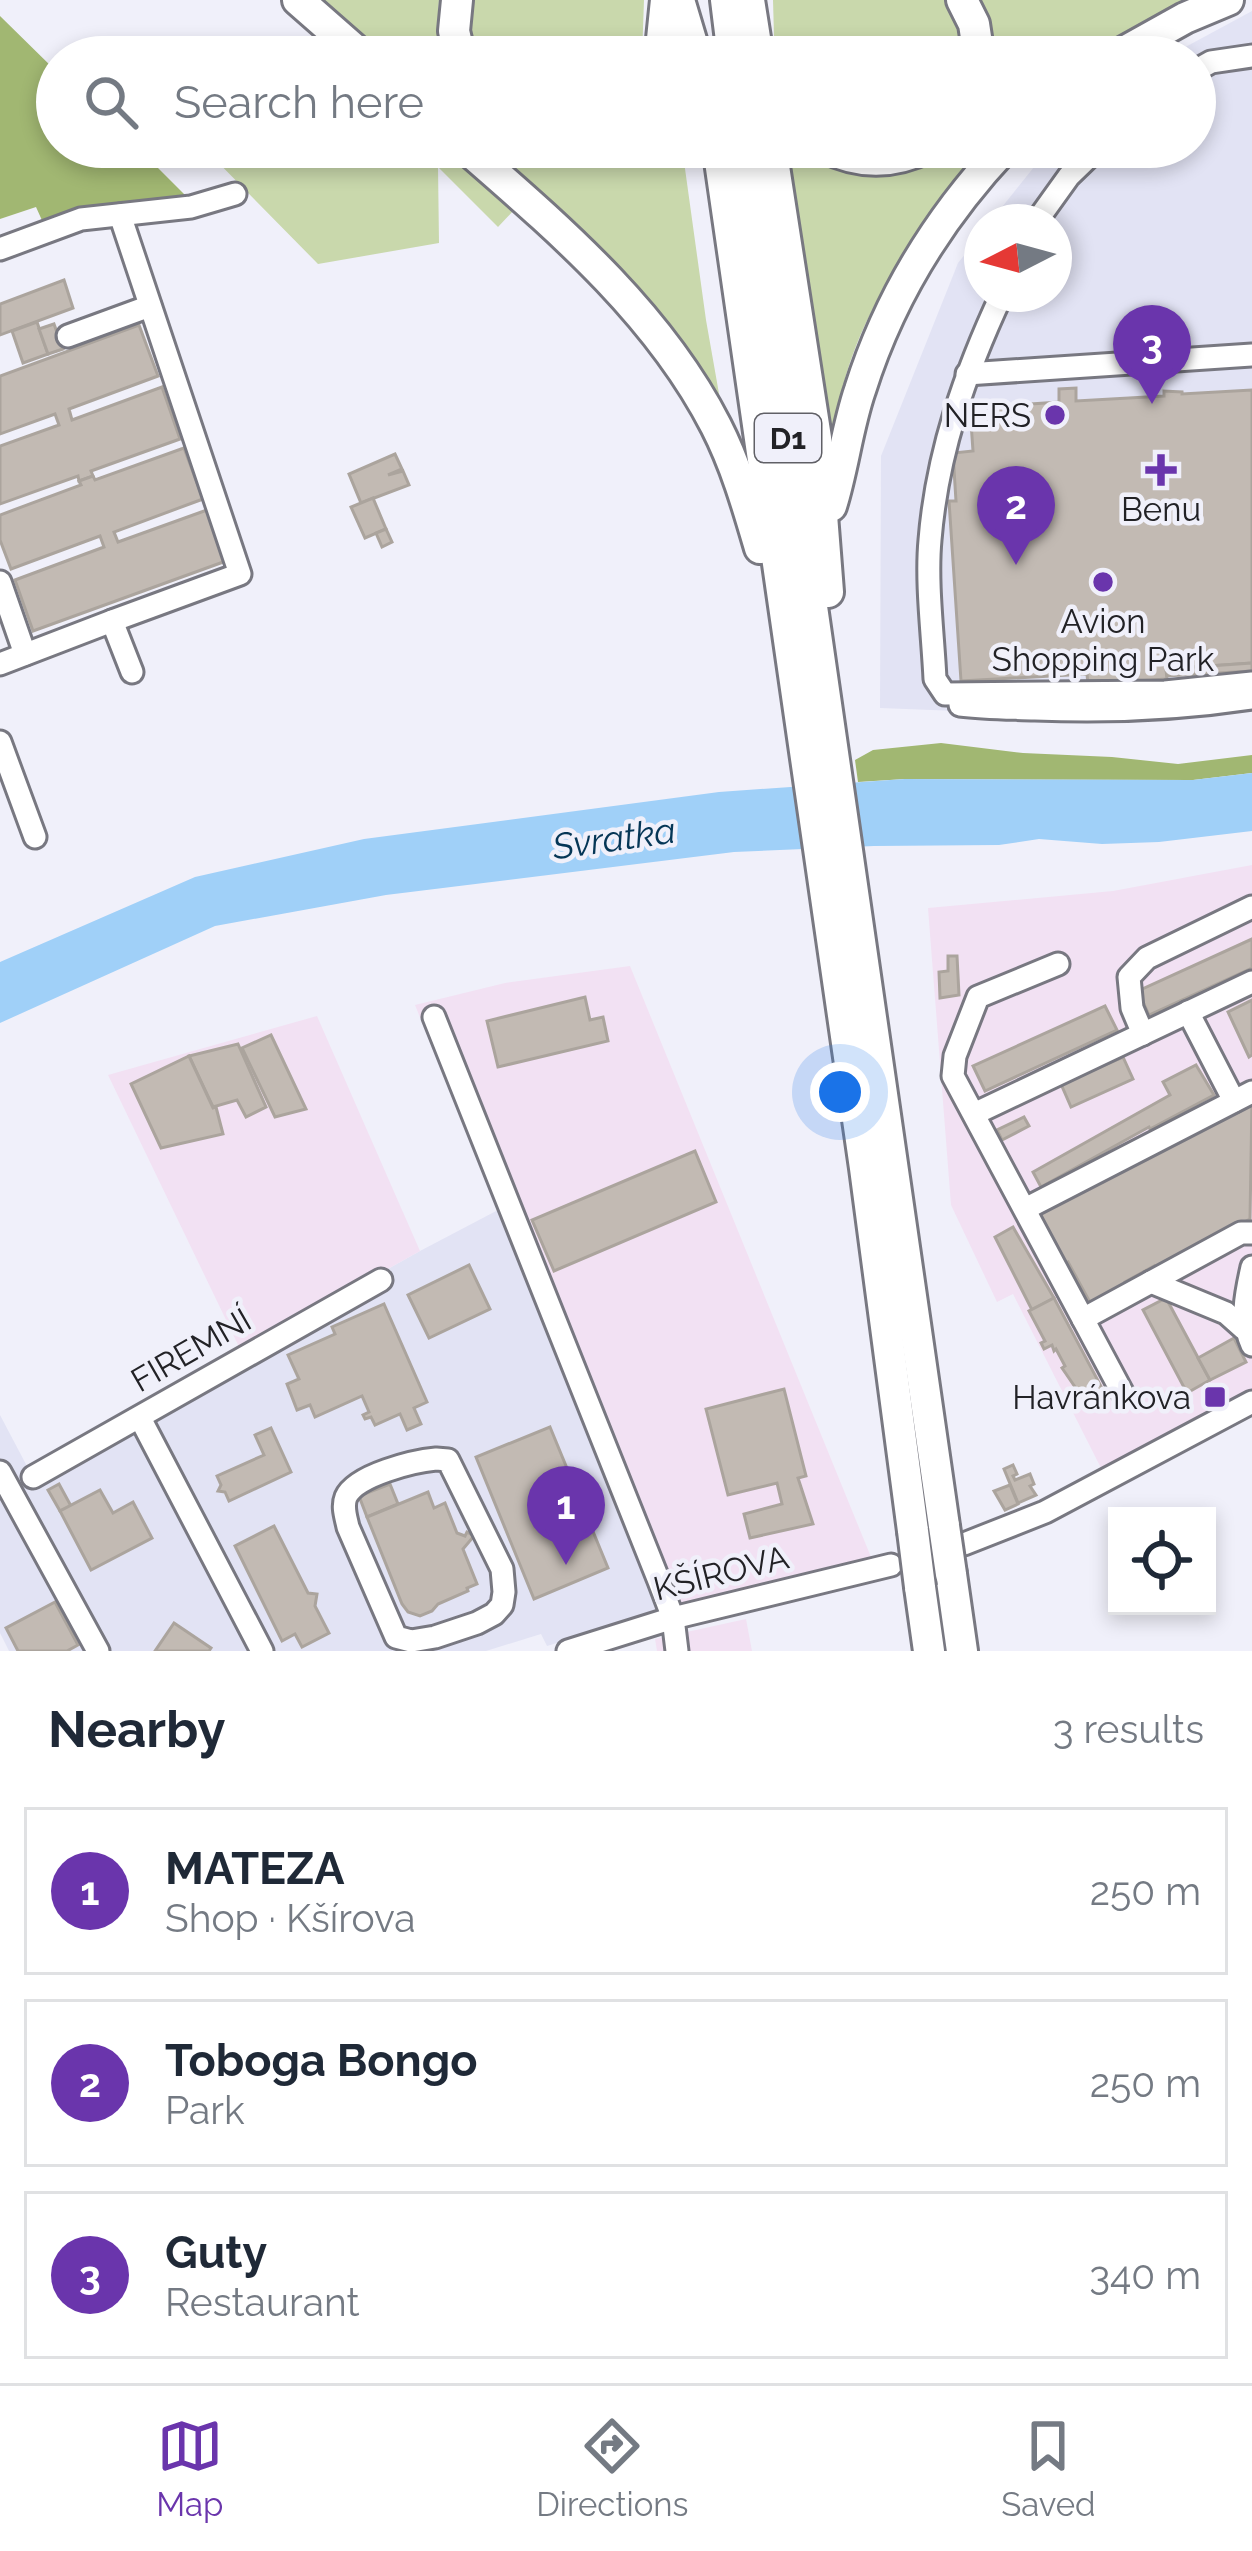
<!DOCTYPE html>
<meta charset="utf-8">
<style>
:root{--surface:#fff;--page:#f6f6f7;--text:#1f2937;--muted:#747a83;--line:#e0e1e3;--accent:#6a35ac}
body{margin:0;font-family:Raleway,sans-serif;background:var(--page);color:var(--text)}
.controls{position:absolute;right:36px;bottom:36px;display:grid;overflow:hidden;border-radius:0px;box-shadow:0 6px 18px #0003}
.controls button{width:108px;height:108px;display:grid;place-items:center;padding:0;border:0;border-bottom:3px solid var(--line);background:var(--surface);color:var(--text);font:60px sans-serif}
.compass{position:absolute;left:964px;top:204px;width:108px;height:108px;border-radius:50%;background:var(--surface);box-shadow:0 6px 18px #0003;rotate:264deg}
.you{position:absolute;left:840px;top:1092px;width:42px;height:42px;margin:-30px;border:9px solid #fff;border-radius:50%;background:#1a73e8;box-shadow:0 0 0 18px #1a73e833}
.badge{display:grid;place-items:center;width:78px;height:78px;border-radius:50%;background:var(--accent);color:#fff;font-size:39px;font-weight:700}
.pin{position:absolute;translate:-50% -99px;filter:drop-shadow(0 3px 6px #0008)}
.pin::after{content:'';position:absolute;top:63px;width:42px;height:36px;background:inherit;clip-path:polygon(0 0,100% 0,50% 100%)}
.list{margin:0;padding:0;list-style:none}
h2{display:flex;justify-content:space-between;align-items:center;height:156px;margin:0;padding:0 48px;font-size:51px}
h2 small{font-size:39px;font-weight:400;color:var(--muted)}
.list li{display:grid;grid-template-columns:78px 1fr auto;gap:36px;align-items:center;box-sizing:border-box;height:168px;margin:0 24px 24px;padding:0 24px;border:3px solid var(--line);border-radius:0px}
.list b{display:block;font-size:45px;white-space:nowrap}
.list p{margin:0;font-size:39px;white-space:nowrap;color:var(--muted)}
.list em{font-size:39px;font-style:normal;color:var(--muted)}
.icon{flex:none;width:66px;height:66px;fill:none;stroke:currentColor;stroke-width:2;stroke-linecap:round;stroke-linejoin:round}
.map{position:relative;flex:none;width:1252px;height:1651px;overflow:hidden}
.search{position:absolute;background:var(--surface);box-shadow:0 6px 18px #0003;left:36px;right:36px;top:36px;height:132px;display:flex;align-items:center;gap:30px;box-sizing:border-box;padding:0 42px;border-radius:66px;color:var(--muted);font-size:45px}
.sheet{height:732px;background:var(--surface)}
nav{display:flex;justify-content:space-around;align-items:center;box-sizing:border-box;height:168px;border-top:3px solid var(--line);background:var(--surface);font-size:33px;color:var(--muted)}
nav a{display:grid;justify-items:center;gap:6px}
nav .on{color:var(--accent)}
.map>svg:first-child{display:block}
.built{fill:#e2e3f4}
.industrial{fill:#f2e1f3}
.green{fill:#c9d8ac}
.forest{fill:#a1b772}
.water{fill:#a0d0f8}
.building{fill:#c2bab3;stroke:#aba49d;stroke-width:3}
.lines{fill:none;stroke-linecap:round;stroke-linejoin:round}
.minor-casing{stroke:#787881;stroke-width:27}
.highway-casing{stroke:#787881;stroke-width:36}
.minor{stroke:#fff;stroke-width:21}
.highway{stroke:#fff;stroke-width:30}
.highway-bridge-casing{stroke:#787881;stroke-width:36;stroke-linecap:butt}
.highway-bridge{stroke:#fff;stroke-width:30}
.poi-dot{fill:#6a35ac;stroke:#f0f0fa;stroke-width:4.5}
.labels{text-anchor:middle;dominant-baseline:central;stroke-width:9;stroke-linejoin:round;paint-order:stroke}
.shield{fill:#f0f0fa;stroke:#606066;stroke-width:3}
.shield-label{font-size:30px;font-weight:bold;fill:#222226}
.poi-label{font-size:33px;fill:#222226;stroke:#f0f0fa;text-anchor:end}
.street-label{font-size:33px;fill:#222226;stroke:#f0f0fa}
.water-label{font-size:36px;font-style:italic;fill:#053656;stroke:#f0f0fa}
</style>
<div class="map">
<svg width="1252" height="1651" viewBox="0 0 1252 1651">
<rect width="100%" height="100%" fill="#f0f0fa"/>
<g class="built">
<path d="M1252,11V702L983,712L880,708L881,456L958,263L982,233V294H1054V222H990L1050,147H1195V57H1167Z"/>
<path d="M498,1210L661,1611L547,1646L541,1634L486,1651H9L0,1633V1415L29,1470L420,1251Z"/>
</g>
<g class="industrial">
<path d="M1252,865V1389L1101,1468L1013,1294L997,1302L951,1205L928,908L1113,891Z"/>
<path d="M630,966L871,1557L661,1611L415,1005L505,983Z"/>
<path d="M317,1016L420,1251L241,1351L108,1075Z"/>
<path d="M746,1619L752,1651H657L655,1639Z"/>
</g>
<g class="green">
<path d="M319,0H439L437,32L444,57H381Z"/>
<path d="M467,0H644L642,57H470Z"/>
<path d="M773,0H946L964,33L967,57H779L774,36Z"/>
<path d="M981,0H1198L1084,57H993L994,49Z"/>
<path d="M203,147H445L514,210L498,227L438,167L439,243L318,264Z"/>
<path d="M485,147H682L706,320L721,405Z"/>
<path d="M781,147H797L818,162L843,172L877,177L908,172L937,160L953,147H980C935,211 885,272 856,346C841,384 834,424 826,464Z"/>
</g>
<g class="forest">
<path d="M0,16L57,72V147H137L192,202L45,227L36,207L0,219Z"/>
<path d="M941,743L1023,753L1112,757L1178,764L1252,755V773L1193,780L905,779L858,782L855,760L873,750Z"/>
</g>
<path class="water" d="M1252,773V831L1159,842L1102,844L1039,839L999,845L874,846L734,852L386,895L215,926L0,1023V962L195,877L364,839L719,792L905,779L1193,780Z"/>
<g class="building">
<path d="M64,280L73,308L0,335V304Z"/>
<path d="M37,322L48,354L23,363L12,331Z"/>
<path d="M54,324L63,349L48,354L39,329Z"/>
<path d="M139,325L158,376L69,409L72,420L162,387L180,439L91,471L93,476L79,481L78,476L0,504V446L59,425L55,414L0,434V376Z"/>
<path d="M1076,388V401L1164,396V391L1182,392V394L1252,390V663L1166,669L1167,679L1088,684L1087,674L961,681L949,501H956L953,453L973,451L970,408L1059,402V389Z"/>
<path d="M184,448L203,499L114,532L118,542L207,510L226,561L33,631L15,580L104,547L100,536L11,569L0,540V515L81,485L79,481L93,476L95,480Z"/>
<path d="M395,454L402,469L388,475L403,471L409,485L361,503L349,474Z"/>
<path d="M373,498L386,529L365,538L351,507Z"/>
<path d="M386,529L392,542L382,547L376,533Z"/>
<path d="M1252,663V671L1167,676L1166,669Z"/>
<path d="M1252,939V968L1149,1015L1138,991Z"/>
<path d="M948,956H957L959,995L940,998L939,972L948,971Z"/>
<path d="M585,997L590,1020L603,1017L608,1041L498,1067L487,1021Z"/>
<path d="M1252,1000V1055L1249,1057L1228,1012Z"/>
<path d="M1105,1006L1117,1030L985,1091L973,1066Z"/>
<path d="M271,1035L306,1109L275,1117L242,1048Z"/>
<path d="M238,1044L266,1107L246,1117L237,1100L213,1107L189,1056Z"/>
<path d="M189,1056L213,1108L216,1107L223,1134L161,1148L131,1084Z"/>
<path d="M1123,1057L1133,1079L1071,1107L1061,1084Z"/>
<path d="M1196,1065L1214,1095L1150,1129L1149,1127L1041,1187L1033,1172L1170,1095L1163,1082Z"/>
<path d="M1252,1100L1250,1219L1155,1270L1154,1266L1125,1282L1127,1287L1092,1306L1068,1262L1060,1266L1033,1217Z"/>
<path d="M1024,1117L1029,1126L1002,1140L997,1130Z"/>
<path d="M695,1151L716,1202L554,1271L532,1220Z"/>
<path d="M1013,1227L1054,1298L1032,1310L995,1237Z"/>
<path d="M469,1265L490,1309L429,1338L408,1295Z"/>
<path d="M1054,1298L1103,1390L1084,1400L1062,1368L1065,1366L1056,1349L1054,1351L1052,1345L1044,1349L1041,1343L1045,1341L1029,1311Z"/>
<path d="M1166,1298L1210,1380L1187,1393L1143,1310Z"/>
<path d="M384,1304L427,1402L414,1408L421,1424L407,1430L400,1414L375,1425L371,1417L365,1419L363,1415L369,1412L362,1396L315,1417L310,1405L297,1410L287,1384L299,1379L288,1355L335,1334L332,1327Z"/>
<path d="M1234,1338L1246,1362L1210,1380L1198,1358Z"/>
<path d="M784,1389L806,1476L798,1478L813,1524L750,1538L744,1514L782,1504L777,1483L728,1495L706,1409Z"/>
<path d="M550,1427L608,1568L534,1599L476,1457Z"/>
<path d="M271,1428L291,1472L229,1501L225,1492L218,1491L221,1485L217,1476L264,1455L255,1435Z"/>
<path d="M1013,1465L1017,1474L1013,1476L1015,1480L1030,1474L1034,1484L1030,1486L1036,1495L1018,1503L1004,1469Z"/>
<path d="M59,1484L71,1506L60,1511L48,1490Z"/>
<path d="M390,1484L398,1504L367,1517L359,1496Z"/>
<path d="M1010,1485L1018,1504L1005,1510L994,1491Z"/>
<path d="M100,1490L113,1513L133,1502L152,1538L91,1570L60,1511Z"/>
<path d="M428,1492L434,1508L445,1503L457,1533L465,1536L467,1532L474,1536L463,1549L477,1584L467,1588L468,1591L438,1604L432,1611L420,1616L408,1612L402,1604L367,1517Z"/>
<path d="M274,1526L308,1593L317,1594L315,1606L329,1633L302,1647L295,1634L282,1641L235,1546Z"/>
<path d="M55,1602L78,1645L67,1651H18L6,1628Z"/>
<path d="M174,1623L211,1648L209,1651H155Z"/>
</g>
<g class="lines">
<g class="minor-casing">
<g id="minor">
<path d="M1195,71L1211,62L1252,56"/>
<path d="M1036,222L1069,176L1099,147"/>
<path d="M0,249L81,219L191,207L235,194"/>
<path d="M1002,294C965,373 937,453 930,540C926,583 933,636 935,679L945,694L1165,692L1252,683"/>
<path d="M68,336L150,306"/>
<path d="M967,374L1252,355"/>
<path d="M0,582L25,654"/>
<path d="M112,621L240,574L120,215"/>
<path d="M0,664L112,621L132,672"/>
<path d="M960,705C984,708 1010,708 1035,709C1108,712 1180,709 1252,698"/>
<path d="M0,742L35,837"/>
<path d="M1058,964L978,997L955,1056L953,1076L1083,1319L1241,1233H1252"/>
<path d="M1188,1012L1234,1101"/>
<path d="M434,1017L659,1581L673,1618L677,1651"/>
<path d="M1143,1034L1132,1008L1129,977L1147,958L1252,907"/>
<path d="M974,1114L1252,982"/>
<path d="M1025,1209L1252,1092"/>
<path d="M1252,1267C1246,1294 1240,1319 1252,1345"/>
<path d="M1151,1282L1226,1313L1244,1329"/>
<path d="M1083,1319L1122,1392"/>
<path d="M140,1418L262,1651"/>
<path d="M436,1459L448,1460L502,1569L504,1592L502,1605L494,1614L477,1623L435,1637L411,1641L396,1637L348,1527C346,1517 342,1507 346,1497C356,1475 414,1461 436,1459Z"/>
<path d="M0,1472L98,1651"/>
<path d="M33,1477L381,1280"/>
<path d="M964,1544L1045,1512L1252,1402"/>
<path d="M568,1651L673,1618L891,1565"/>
</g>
</g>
<g class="highway-casing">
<g id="highway">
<path d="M298,0L363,57"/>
<path d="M457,0L454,31L460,57"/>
<path d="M679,0L696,57"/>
<path d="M726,0L733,57"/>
<path d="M749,0L758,57"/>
<path d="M962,0L974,24L979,57"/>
<path d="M657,57L662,39L666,0"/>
<path d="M1115,57L1185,18L1228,0"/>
<path d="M465,147C559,229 658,313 716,426C736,465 748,507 760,548"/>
<path d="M718,147L865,1168L913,1531"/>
<path d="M746,147L944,1526"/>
<path d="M771,147L816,438L828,592"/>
<path d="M825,147C859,164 893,164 927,147"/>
<path d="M831,506C843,468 847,428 860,390C889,298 939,217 1005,147"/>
<path d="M951,1574L962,1651"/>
<path d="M920,1587L929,1651"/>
</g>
</g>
<use href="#minor" class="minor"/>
<use href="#highway" class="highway"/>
<g class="highway-bridge-casing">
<g id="highway-bridge">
<path d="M944,1526L951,1574"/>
<path d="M913,1531L920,1587"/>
</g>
</g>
<use href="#highway-bridge" class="highway-bridge"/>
</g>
<g class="poi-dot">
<circle cx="1055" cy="415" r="12"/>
<path d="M1155 452h12v12h12v12h-12v12h-12v-12h-12v-12h12z"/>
<circle cx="1103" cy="582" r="12"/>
<rect x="1203" y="1385" width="24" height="24" rx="6"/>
</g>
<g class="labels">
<rect class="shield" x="755" y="414" width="66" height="48" rx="9"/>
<g class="shield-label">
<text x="788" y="438">D1</text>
</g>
<g class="poi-label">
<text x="1031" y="415">NERS</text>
<text x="1161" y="509" text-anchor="middle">Benu</text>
<text x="1103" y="621" text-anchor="middle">Avion<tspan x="1103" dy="38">Shopping Park</tspan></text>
<text x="1191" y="1397">Havránkova</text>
</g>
<g class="street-label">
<text transform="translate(191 1350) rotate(-30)">FIREMNÍ</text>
<text transform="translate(721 1573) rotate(-14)">KŠÍROVA</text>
</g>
<g class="water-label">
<text transform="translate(614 838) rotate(-8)">Svratka</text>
</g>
</g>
</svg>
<div class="controls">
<button><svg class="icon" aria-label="locate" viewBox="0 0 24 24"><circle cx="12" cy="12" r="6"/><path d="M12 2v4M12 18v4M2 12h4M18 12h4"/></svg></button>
</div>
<svg class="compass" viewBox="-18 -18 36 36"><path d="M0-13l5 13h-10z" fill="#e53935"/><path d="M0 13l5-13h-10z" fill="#747a83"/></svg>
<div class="you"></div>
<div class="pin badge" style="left:566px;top:1565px">1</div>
<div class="pin badge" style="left:1016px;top:565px">2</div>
<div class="pin badge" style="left:1152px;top:404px">3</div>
<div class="search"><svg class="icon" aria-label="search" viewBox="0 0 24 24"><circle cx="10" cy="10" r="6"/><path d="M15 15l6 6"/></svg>Search here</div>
</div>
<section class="sheet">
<h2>Nearby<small>3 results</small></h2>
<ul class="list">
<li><span class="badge">1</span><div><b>MATEZA</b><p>Shop · Kšírova</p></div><em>250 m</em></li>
<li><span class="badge">2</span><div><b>Toboga Bongo</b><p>Park</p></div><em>250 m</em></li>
<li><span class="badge">3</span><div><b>Guty</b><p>Restaurant</p></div><em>340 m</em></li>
</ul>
</section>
<nav>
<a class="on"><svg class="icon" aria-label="map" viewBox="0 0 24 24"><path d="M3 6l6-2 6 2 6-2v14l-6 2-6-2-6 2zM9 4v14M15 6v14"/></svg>Map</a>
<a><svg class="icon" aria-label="directions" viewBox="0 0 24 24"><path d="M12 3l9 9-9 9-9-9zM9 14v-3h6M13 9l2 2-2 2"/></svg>Directions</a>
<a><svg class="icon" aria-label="saved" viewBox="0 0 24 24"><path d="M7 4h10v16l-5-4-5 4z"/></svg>Saved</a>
</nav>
